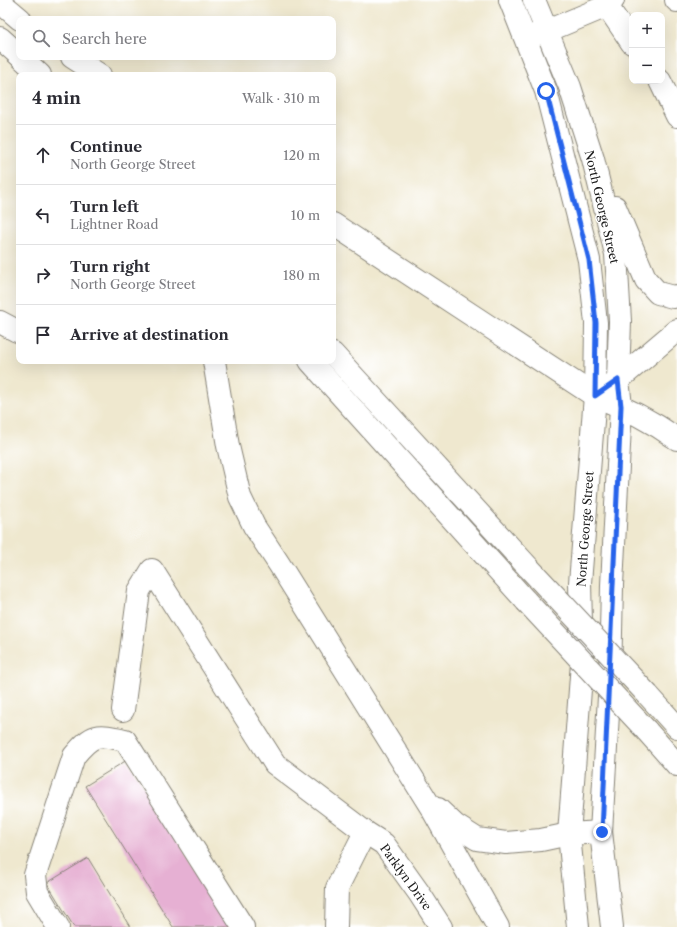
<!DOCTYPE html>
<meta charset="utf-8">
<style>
:root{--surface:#fff;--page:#f2f2f3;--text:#2b2b33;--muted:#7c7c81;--line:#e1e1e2}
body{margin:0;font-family:"Libre Caslon Text",serif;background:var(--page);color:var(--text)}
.controls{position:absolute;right:12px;top:12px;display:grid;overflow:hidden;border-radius:8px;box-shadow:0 4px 16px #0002}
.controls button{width:36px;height:36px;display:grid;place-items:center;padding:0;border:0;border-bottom:1px solid var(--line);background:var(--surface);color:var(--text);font:20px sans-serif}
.stop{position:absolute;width:12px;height:12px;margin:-9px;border:3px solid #2563eb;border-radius:50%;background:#fff}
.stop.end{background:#2563eb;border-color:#fff;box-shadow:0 1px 4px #0008}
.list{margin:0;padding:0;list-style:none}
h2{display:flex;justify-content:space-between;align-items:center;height:52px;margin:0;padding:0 16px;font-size:17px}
h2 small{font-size:13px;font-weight:400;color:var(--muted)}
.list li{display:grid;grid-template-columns:26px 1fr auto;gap:12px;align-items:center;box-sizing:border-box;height:60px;padding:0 16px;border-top:1px solid var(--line)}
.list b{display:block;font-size:15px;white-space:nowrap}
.list p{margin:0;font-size:13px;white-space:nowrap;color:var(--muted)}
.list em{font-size:13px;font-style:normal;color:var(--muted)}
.icon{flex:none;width:22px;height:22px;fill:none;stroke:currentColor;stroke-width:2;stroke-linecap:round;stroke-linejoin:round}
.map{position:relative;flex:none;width:677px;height:927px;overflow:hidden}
.search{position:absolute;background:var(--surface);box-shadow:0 4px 16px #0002;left:16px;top:16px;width:320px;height:44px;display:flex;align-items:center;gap:10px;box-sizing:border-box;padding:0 14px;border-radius:8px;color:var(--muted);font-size:15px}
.panel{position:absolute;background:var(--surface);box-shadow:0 4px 16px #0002;left:16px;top:72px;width:320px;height:292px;border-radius:8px}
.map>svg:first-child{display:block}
.building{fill:#e6b0d3}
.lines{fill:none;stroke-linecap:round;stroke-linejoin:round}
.minor-casing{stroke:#868276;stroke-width:24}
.major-casing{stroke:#868276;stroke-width:24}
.highway-casing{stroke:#868276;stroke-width:24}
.minor{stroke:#fff;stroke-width:22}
.major{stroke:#fff;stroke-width:22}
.highway{stroke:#fff;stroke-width:22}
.highway-bridge-casing{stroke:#868276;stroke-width:24;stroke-linecap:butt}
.highway-bridge{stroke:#fff;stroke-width:22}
.route{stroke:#2563eb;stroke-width:5}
.labels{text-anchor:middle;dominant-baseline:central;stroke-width:3;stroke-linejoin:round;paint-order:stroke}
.street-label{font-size:12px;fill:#1c1c1c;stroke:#fff}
</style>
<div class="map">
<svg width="677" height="927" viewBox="0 0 677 927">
<rect width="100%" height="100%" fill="#fff"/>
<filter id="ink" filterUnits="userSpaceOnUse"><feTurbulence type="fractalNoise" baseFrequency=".025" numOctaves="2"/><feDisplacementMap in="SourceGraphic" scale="8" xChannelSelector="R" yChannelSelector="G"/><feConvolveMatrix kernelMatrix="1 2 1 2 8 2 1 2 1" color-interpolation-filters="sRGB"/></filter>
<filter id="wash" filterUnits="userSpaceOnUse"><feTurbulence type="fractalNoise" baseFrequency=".012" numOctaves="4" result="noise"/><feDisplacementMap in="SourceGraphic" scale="16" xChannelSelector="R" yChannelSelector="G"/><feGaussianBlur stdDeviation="0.9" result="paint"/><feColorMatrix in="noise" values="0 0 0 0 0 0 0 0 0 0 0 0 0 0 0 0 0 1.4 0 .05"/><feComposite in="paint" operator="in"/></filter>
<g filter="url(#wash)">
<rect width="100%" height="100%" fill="#efe8cf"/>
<g id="blocks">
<g class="building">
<path d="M127,760L231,927H173L85,786Z"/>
<path d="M88,858L130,927H74L47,883Z"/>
</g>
</g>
</g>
<g filter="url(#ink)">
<use href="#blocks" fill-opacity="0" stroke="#868276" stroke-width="1"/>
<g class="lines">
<g class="minor-casing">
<g id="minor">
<path d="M676,0L677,1"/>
<path d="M607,6L632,43"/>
<path d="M528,37L547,31L607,6L613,0"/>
<path d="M660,81L677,116"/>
<path d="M0,322L17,331"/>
<path d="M595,396L618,380L677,330"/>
<path d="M123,710L139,591L152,570L275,764L365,832L384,844L419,893L441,927"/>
<path d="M58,927L37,892L35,875L74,756C93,733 97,734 125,740L243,927"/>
<path d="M336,927L337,888L365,832"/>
</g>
</g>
<g class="major-casing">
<g id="major">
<path d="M510,0L546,91L589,260L596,323L595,396L580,583L582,663L569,834L578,927"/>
<path d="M534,0L570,87L593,159L616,254L620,321L618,380L621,406L612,585L610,680L601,832L612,927"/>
<path d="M615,207L646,280L658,293L673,297L677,296"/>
</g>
</g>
<g class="highway-casing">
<g id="highway">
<path d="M0,2L20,19"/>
<path d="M0,38L19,55"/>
<path d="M21,57L40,75"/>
<path d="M72,57L100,75"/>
<path d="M333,224L595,396C624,407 652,421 677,439"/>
<path d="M333,354L529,568"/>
<path d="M214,361L228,446L240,497L254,526L279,564L432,809L498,927"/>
<path d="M310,361L526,601"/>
<path d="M648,695L677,727"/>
<path d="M646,730L677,765"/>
<path d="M438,809L455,825L477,839L506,843L541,840L569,834L601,832"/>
</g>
</g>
<use href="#minor" class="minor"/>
<use href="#major" class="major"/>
<use href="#highway" class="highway"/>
<g class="highway-bridge-casing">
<g id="highway-bridge">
<path d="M529,568L648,695"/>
<path d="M526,601L646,730"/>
</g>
</g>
<use href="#highway-bridge" class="highway-bridge"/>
</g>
</g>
<g class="lines" filter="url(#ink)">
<path class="route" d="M546,91L589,260L596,323L595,396L618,380L621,406C614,548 609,690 602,832"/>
</g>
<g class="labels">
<g class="street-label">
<text transform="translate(602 207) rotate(77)">North George Street</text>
<text transform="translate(585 529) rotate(-86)">North George Street</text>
<text transform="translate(406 877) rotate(54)">Parklyn Drive</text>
</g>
</g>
</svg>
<div class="controls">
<button>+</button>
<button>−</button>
</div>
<div class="stop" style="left:546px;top:91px"></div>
<div class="stop end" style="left:602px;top:832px"></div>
<div class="search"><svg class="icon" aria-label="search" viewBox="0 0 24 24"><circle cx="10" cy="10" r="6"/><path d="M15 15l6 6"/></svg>Search here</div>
<section class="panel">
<h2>4 min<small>Walk · 310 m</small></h2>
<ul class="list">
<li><svg class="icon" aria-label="ahead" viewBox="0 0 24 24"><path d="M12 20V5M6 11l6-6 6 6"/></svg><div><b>Continue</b><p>North George Street</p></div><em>120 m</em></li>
<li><svg class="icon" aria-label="left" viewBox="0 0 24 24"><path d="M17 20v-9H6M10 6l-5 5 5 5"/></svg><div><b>Turn left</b><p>Lightner Road</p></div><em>10 m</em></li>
<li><svg class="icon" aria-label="right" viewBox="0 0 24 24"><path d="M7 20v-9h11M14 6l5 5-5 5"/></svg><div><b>Turn right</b><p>North George Street</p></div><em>180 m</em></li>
<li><svg class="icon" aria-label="arrive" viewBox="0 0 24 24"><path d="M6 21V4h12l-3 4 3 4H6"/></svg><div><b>Arrive at destination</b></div></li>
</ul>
</section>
</div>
